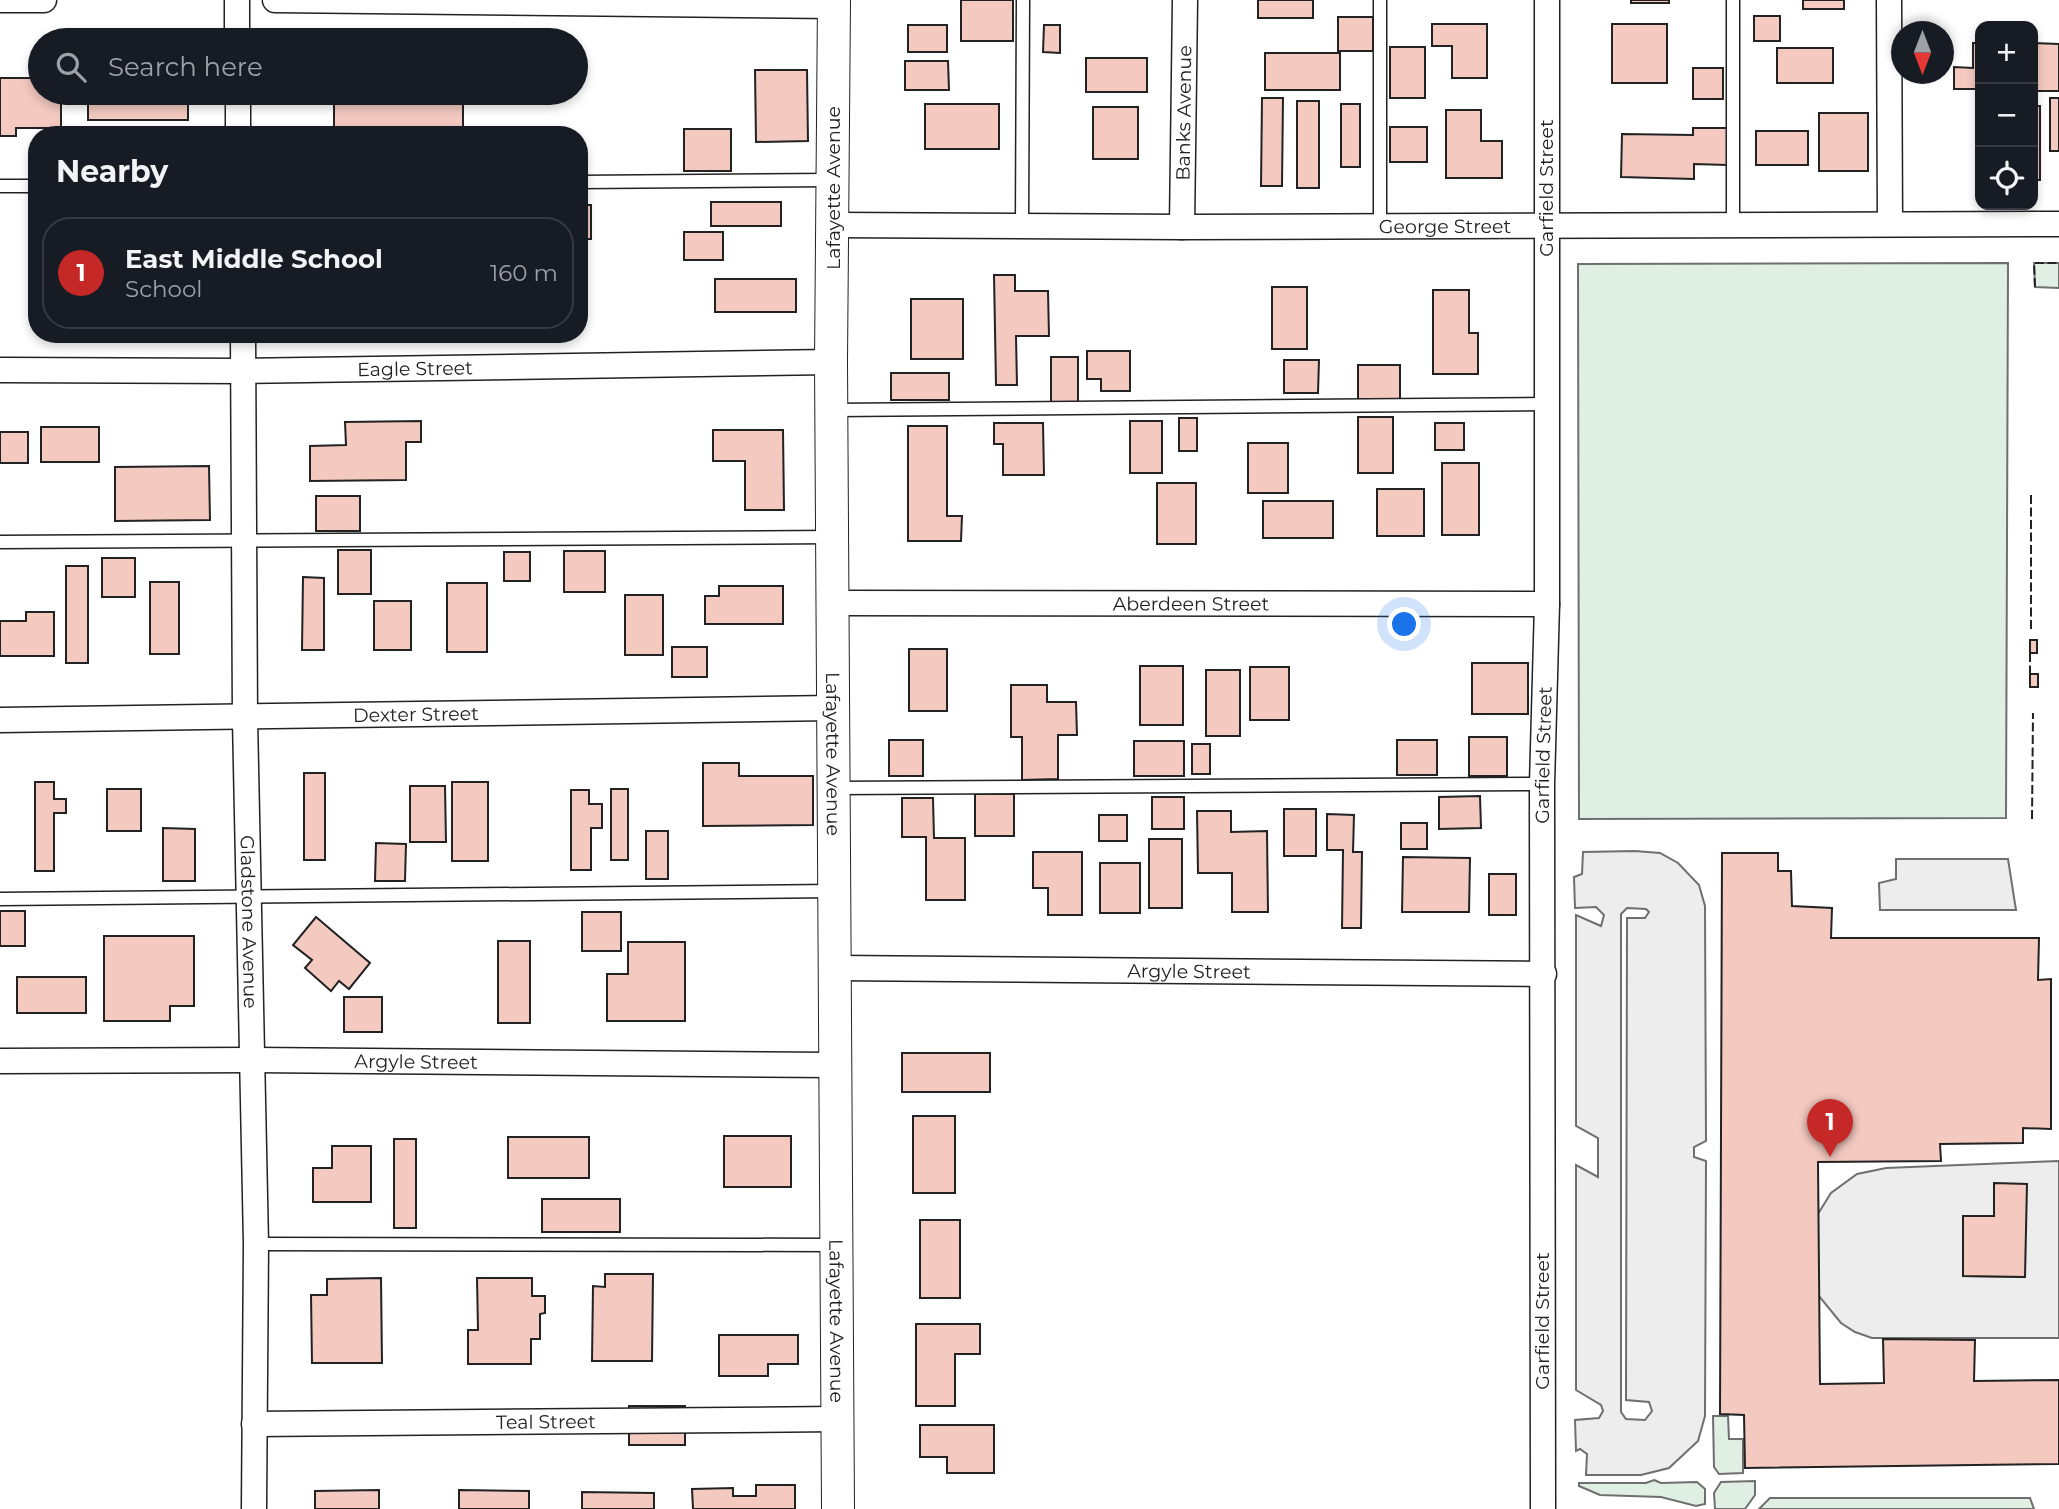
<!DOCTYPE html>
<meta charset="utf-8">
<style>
:root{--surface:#171b24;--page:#242831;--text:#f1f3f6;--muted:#9ea1a6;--line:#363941;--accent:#c62828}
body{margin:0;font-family:Montserrat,sans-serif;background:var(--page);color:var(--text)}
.controls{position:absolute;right:21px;top:21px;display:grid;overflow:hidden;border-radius:14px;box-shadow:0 4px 10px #0003}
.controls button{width:63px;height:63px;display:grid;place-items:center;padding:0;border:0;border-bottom:2px solid var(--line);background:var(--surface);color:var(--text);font:35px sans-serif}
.compass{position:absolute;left:1891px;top:21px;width:63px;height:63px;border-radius:50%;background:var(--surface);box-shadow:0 4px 10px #0003;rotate:180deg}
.you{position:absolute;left:1405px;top:625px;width:24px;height:24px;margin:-18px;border:5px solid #fff;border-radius:50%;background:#1a73e8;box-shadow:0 0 0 10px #1a73e833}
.badge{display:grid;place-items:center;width:46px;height:46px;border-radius:50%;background:var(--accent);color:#fff;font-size:23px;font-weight:700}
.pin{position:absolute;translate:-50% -58px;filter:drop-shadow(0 2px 4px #0008)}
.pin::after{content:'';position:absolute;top:37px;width:24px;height:21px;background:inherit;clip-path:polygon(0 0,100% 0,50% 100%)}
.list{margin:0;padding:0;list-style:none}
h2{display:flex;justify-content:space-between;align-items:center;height:91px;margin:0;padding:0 28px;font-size:30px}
h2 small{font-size:23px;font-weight:400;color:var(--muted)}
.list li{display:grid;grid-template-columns:46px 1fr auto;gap:21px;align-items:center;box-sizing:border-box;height:112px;margin:0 14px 14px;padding:0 14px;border:2px solid var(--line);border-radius:28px}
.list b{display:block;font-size:26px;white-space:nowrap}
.list p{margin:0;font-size:23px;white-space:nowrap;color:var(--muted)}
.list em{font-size:23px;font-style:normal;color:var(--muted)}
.icon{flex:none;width:38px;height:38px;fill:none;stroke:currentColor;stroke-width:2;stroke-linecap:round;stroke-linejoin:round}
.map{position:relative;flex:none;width:2059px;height:1509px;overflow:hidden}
.search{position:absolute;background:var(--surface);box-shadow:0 4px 10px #0003;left:28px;top:28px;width:560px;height:77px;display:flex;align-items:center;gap:18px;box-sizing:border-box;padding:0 24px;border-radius:38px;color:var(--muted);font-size:26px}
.panel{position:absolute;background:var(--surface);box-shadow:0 4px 10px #0003;left:28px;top:126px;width:560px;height:217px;border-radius:28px}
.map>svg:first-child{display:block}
.green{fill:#e0efe3;stroke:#6f6f6f;stroke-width:2}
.parking{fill:#ededed;stroke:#6f6f6f;stroke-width:2;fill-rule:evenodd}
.building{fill:#f3c9c0;stroke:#222;stroke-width:2}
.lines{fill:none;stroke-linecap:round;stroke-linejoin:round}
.service-casing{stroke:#222;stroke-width:15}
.minor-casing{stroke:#222;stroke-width:27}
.tertiary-casing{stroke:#222;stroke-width:34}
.service{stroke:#fff;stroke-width:12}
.minor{stroke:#fff;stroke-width:24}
.tertiary{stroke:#fff;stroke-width:32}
.fence{stroke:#222;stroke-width:2;stroke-dasharray:9 3.5;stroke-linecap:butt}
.labels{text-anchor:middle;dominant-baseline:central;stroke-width:5;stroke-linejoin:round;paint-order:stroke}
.street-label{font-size:19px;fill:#222;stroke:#fff}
</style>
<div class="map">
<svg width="2059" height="1509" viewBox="0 0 2059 1509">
<rect width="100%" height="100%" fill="#fff"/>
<g class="green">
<path d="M2008,263L2006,818L1579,819L1578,264Z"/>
<path d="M2034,263H2059V288L2035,287Z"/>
<path d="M1713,1416H1728L1729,1439H1743V1473L1719,1474L1714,1467Z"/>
<path d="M1654,1480L1661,1483L1697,1482L1705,1489V1504L1696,1506L1661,1497L1600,1495L1579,1486V1483H1646Z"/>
<path d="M1755,1481V1495L1745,1509H1715L1714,1493L1721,1482Z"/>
<path d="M1770,1498H2030L2034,1509H1759Z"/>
</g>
<g class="parking">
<path d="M1635,851L1660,853L1678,863L1699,885L1705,906L1706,1141L1694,1147V1157L1706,1161L1705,1416L1698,1441L1669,1468L1641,1475H1586L1587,1454L1580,1449L1576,1451L1575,1420L1599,1418L1603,1411L1601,1405L1576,1390V1165L1598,1177V1138L1576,1126V915L1601,926L1604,915L1596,907L1575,908L1574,877L1582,874L1583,852ZM1627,908L1646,909L1649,912L1645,918H1627L1626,1400L1649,1402L1652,1411L1645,1420L1626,1419L1621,1412V914Z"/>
<path d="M1896,859H2008L2016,910H1880L1879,883L1896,879Z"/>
<path d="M2059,1161V1338H1872L1855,1332L1841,1323L1818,1295L1816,1217L1831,1193L1857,1174L1886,1168ZM1994,1184L2024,1277L1963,1276V1217L1994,1216Z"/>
</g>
<g class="building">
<rect x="961" y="0" width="52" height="41"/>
<rect x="1258" y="0" width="55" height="18"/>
<rect x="1631" y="0" width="38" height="3"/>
<rect x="1803" y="0" width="41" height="9"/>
<rect x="1754" y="16" width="26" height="25"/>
<path d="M1338,17H1373V51H1340V90H1265V53H1338Z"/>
<path d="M1432,24H1487V78H1452V46H1432Z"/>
<rect x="1612" y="24" width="55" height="59"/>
<rect x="908" y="25" width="39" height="27"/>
<path d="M1044,25H1060V53L1043,52Z"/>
<path d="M1973,43H1980V89H1954V67L1973,68Z"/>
<path d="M2033,43L2059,44V91H2033Z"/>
<rect x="1390" y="47" width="35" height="51"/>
<rect x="1777" y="48" width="56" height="35"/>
<rect x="1086" y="58" width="61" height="34"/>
<path d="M905,61H948L949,90H905Z"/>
<rect x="1693" y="68" width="30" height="31"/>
<path d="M755,70H807L808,141L756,142Z"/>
<path d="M0,78H40V93H61V128H16V136H0Z"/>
<rect x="88" y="93" width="100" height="27"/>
<path d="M334,93H463V131L334,132Z"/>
<path d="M1262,98H1283L1282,186H1261Z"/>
<rect x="2050" y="98" width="9" height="53"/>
<rect x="1297" y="101" width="22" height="87"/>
<rect x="925" y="104" width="74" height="45"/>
<rect x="1341" y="104" width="19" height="63"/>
<rect x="2033" y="106" width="7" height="74"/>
<rect x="1093" y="107" width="45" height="52"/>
<path d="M1446,110H1481V141H1502V178H1446Z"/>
<rect x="1819" y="113" width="49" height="58"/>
<rect x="1390" y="127" width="37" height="35"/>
<path d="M1693,128H1727V165L1694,164V179L1621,177L1622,134L1693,135Z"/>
<rect x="684" y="129" width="47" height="42"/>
<rect x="1756" y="131" width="52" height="34"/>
<rect x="711" y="202" width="70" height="24"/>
<rect x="579" y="205" width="12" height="34"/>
<rect x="684" y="232" width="39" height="28"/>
<rect x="579" y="263" width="5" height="32"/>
<path d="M994,275H1015V291H1048L1049,336H1016L1017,385H996Z"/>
<rect x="715" y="279" width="81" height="33"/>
<rect x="1272" y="287" width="35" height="62"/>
<path d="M1433,290H1469V333H1478V374H1433Z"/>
<rect x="911" y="299" width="52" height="60"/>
<path d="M1087,351H1130V391H1101V379H1087Z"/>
<rect x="1051" y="357" width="27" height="46"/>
<path d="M1284,360H1319L1318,393H1284Z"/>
<rect x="1358" y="365" width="42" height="34"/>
<rect x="891" y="373" width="58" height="27"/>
<rect x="1358" y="417" width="35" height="56"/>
<rect x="1179" y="418" width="18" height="33"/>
<path d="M421,421V442H406V480L310,481V446L346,445L345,422Z"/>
<rect x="1130" y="421" width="32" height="52"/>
<path d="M994,423H1043L1044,475H1003V444H994Z"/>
<rect x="1435" y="423" width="29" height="27"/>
<path d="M908,426H947V516H962L961,541H908Z"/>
<rect x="41" y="427" width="58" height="35"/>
<path d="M713,430H783L784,510H745V461H713Z"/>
<rect x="0" y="432" width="28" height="31"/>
<rect x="1248" y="443" width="40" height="50"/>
<rect x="1442" y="463" width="37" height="72"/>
<path d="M209,466L210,520L115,521V467Z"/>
<rect x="1157" y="483" width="39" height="61"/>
<rect x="1377" y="489" width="47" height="47"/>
<rect x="316" y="496" width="44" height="35"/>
<rect x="1263" y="501" width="70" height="37"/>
<rect x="338" y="550" width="33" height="44"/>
<rect x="564" y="551" width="41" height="41"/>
<rect x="504" y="552" width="26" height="29"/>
<rect x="102" y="558" width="33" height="39"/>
<rect x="66" y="566" width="22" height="97"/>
<path d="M303,577L324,578V650H302Z"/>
<rect x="150" y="582" width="29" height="72"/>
<rect x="447" y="583" width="40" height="69"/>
<path d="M719,586H783V624H705V596H719Z"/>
<rect x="625" y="595" width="38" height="60"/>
<rect x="374" y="601" width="37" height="49"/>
<path d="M26,612H54V656H0V621H26Z"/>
<rect x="2030" y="640" width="7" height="13"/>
<rect x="672" y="647" width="35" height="30"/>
<rect x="909" y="649" width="38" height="62"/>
<rect x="1472" y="663" width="56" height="51"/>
<rect x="1140" y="666" width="43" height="59"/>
<rect x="1250" y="667" width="39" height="53"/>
<rect x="1206" y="670" width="34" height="66"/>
<rect x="2030" y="674" width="8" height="13"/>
<path d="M1011,685H1047V702H1076L1077,735H1058V779L1022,780V737H1011Z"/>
<rect x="1469" y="737" width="38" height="39"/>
<rect x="889" y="740" width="34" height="36"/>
<rect x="1397" y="740" width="40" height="35"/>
<rect x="1134" y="741" width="50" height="35"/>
<rect x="1192" y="744" width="18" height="30"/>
<path d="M703,763H739V776H813V825L703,826Z"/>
<rect x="304" y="773" width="21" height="87"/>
<path d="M35,782H54V799H66V813H54V871H35Z"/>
<rect x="452" y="782" width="36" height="79"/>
<path d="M410,786H445L446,842H410Z"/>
<rect x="107" y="789" width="34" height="42"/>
<rect x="611" y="789" width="17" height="71"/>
<path d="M571,790H589V804H602V828H591V870H571Z"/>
<rect x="975" y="794" width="39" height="42"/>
<path d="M1480,796L1481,828L1439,829V797Z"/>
<rect x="1152" y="797" width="32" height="32"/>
<path d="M902,798H933L934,838H965V900H926V837H902Z"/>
<rect x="1284" y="809" width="32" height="47"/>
<path d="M1197,811H1231V832L1267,831L1268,912H1232V873H1198Z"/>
<path d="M1327,814L1354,815L1353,852H1362L1361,928H1342L1343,850H1327Z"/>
<rect x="1099" y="815" width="28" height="26"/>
<rect x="1401" y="823" width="26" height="26"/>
<path d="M163,828L195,829V881H163Z"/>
<rect x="646" y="831" width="22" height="48"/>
<rect x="1149" y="839" width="33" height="69"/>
<path d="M376,843L406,844L405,881H375Z"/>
<path d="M1033,852H1082V915H1048V888H1033Z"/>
<path d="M1722,853H1778V871H1791L1792,906L1832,908L1831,938H2039L2038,980L2051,979V1129L2023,1128V1143L1940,1144L1941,1161L1818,1162L1820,1384L1884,1383L1883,1339L1975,1340L1974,1381L2059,1380V1464L1745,1468L1744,1415L1720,1414Z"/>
<path d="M1403,857L1470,858L1469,912H1402Z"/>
<rect x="1100" y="863" width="40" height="50"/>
<rect x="1489" y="874" width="27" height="41"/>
<rect x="0" y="911" width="25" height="35"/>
<rect x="582" y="912" width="39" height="39"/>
<path d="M316,917L370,963L349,989L339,981L331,991L305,968L312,960L293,945Z"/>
<path d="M104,936H194V1006H170V1021H104Z"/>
<rect x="498" y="941" width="32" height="82"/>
<path d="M628,942H685V1021H607V974H628Z"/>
<rect x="17" y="977" width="69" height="36"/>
<rect x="344" y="997" width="38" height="35"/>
<rect x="902" y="1053" width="88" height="39"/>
<rect x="913" y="1116" width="42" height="77"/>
<rect x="724" y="1136" width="67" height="51"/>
<rect x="508" y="1137" width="81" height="41"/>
<rect x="394" y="1139" width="22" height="89"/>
<path d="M332,1146H371V1202H313V1168H332Z"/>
<path d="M1994,1183L2027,1184L2025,1277L1963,1276V1216H1994Z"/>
<rect x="542" y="1199" width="78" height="33"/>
<rect x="920" y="1220" width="40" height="78"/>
<path d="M605,1274H653L652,1361H592L593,1286L605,1287Z"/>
<path d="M381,1278L382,1363H312L311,1295H327V1279Z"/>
<path d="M477,1278H532V1296H545V1313L540,1314V1339H531V1364H468V1330H478Z"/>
<path d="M916,1324H980V1354H955V1406H916Z"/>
<path d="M719,1335H798V1364H768V1376H719Z"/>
<rect x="629" y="1406" width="56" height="39"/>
<path d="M920,1425H994V1473H947V1457H920Z"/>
<path d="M756,1485H795V1509H693L692,1489L733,1488V1496H756Z"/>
<path d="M379,1490V1509H315V1491Z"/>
<path d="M459,1490L529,1491V1509H459Z"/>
<path d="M582,1492L654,1493V1509H582Z"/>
</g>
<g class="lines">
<g class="service-casing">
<g id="service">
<path d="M1380,0V226"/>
<path d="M1733,0V225"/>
<path d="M579,182L833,180"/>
<path d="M0,186H37"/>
<path d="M1022,226L1023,0"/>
<path d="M833,410L1547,404"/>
<path d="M0,542L833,537"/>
<path d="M836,788L1542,784"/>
<path d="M0,899L834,891"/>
<path d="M256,1244L835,1245"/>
</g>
</g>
<g class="minor-casing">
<g id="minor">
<path d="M0,0H44"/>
<path d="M237,0V40"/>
<path d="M275,0L834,6"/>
<path d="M1889,0L1890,224"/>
<path d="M238,93V135"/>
<path id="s1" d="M833,225L1182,227L2059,224"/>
<path id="s2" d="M1182,227L1185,0"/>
<path id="s3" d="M243,334L245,719L256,1244L254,1509"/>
<path id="s4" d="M0,370L244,371L831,362"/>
<path id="s5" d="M834,603L1547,604"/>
<path id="s6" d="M0,720L833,708"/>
<path id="s7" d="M835,968L1544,974"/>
<path id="s8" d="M0,1061L254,1060L833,1065"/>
<path id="s9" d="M254,1424L837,1419"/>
<path id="s10" d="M1543,1509L1542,784L1547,604V0"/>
</g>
</g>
<g class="tertiary-casing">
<g id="tertiary">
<path id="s11" d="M834,0L831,362L838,1509"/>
</g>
</g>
<use href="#service" class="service"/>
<use href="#minor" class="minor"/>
<use href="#tertiary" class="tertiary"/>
<g class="fence">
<path d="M2035,287L2034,263H2059"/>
<path d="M2031,629V493"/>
<path d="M2030,653V674"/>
<path d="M2032,819L2033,713"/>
</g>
</g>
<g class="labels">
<g class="street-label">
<text stroke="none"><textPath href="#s2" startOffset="114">Banks Avenue</textPath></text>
<text transform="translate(833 188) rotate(-90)">Lafayette Avenue</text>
<text transform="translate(1546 188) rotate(-90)">Garfield Street</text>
<text stroke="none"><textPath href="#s1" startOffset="612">George Street</textPath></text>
<text stroke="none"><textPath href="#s4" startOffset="415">Eagle Street</textPath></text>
<text stroke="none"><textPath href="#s5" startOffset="357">Aberdeen Street</textPath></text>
<text stroke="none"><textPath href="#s6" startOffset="416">Dexter Street</textPath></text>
<text stroke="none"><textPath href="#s11" startOffset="754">Lafayette Avenue</textPath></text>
<text stroke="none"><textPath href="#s10" startOffset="754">Garfield Street</textPath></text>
<text stroke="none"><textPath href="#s3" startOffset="588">Gladstone Avenue</textPath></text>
<text stroke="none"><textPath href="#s7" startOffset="354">Argyle Street</textPath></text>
<text stroke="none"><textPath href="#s8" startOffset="416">Argyle Street</textPath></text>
<text stroke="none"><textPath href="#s11" startOffset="1321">Lafayette Avenue</textPath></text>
<text transform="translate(1542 1321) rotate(-90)">Garfield Street</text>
<text stroke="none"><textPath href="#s9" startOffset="292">Teal Street</textPath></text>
</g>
</g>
</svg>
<div class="controls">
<button>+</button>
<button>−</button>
<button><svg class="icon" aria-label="locate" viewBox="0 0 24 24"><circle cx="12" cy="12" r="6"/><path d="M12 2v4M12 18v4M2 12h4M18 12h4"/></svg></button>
</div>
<svg class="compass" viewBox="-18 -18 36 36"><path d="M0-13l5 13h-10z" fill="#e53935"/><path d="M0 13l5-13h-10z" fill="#9ea1a6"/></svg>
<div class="you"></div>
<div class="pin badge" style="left:1830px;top:1157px">1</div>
<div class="search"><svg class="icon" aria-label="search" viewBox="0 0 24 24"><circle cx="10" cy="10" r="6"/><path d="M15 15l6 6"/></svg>Search here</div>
<section class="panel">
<h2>Nearby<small></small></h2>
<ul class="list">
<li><span class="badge">1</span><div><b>East Middle School</b><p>School</p></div><em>160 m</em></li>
</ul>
</section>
</div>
